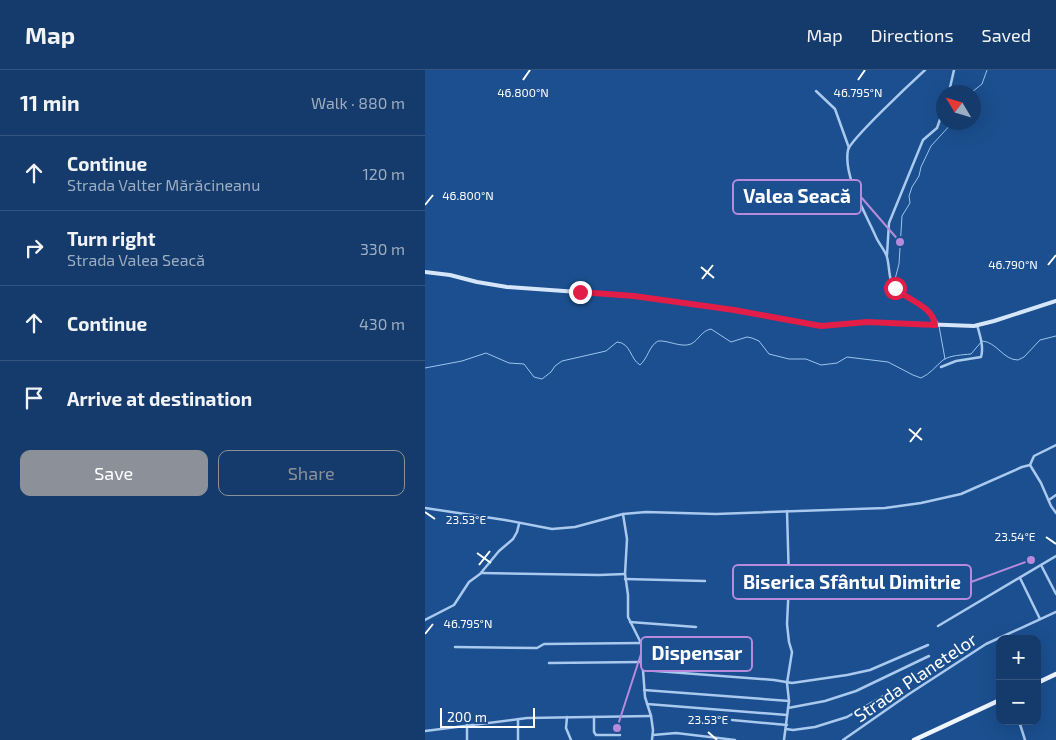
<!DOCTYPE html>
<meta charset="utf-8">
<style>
:root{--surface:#143b6b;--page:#214673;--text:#f1f3f6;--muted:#9dadc1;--line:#33557e;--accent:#8c9099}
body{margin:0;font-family:"Exo 2",sans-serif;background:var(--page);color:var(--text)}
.controls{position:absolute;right:15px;bottom:15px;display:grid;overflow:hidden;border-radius:10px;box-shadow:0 5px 20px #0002}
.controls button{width:45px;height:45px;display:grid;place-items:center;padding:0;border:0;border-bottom:1px solid var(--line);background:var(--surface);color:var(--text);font:25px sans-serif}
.compass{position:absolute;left:511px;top:15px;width:45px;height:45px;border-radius:50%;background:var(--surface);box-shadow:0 5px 20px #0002;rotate:308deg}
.scale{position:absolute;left:15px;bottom:12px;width:95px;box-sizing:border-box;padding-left:5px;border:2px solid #fff;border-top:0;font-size:14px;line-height:18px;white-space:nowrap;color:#fff;-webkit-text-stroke:4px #1b4f8f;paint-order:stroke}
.stop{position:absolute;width:15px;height:15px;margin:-11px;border:4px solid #e11d48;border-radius:50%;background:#fff}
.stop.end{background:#e11d48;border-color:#fff;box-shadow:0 1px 5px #0008}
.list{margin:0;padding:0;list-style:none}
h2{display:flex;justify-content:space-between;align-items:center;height:65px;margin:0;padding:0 20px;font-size:21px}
h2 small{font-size:16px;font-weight:400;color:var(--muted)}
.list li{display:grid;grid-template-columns:32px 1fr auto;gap:15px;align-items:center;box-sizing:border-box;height:75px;padding:0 20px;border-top:1px solid var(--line)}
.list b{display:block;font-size:19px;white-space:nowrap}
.list p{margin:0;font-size:16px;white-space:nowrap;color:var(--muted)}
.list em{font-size:16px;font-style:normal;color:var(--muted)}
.actions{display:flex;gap:10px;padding:15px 20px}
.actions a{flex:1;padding:11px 0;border:1px solid var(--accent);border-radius:10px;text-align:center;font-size:18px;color:var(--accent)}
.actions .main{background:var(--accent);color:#fff}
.icon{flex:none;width:28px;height:28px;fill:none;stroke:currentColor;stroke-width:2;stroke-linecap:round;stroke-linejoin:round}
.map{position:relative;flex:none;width:631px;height:670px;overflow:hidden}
header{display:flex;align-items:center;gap:30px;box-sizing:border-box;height:70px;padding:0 25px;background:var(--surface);border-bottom:1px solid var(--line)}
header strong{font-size:24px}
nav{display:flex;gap:28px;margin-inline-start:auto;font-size:18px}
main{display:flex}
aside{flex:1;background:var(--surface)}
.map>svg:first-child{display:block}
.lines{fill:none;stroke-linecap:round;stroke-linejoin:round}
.stream{stroke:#9cc4f0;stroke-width:1}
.minor{stroke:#a9c9ee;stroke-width:2.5}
.secondary{stroke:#d6e6fa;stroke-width:4}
.primary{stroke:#f0f6ff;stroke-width:4.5}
.route{stroke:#e11d48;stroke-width:6}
.ticks{fill:none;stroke:#fff;stroke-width:2}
.labels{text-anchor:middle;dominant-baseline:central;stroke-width:4;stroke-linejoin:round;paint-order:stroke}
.street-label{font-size:18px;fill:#fff;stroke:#1b4f8f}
.ticks-label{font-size:12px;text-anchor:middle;fill:#fff;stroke:#1b4f8f;stroke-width:4;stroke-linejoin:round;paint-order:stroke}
.leader{fill:none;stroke:#b68bdc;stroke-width:2}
.callout-dot{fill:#b68bdc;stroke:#1b4f8f;stroke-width:2}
.callout{fill:#1b4f8f;stroke:#b68bdc;stroke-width:2}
.callout-label{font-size:19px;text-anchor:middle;font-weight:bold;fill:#fff}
</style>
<header>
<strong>Map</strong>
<nav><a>Map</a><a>Directions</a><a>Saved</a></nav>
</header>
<main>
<aside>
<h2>11 min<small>Walk · 880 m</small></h2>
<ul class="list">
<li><svg class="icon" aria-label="ahead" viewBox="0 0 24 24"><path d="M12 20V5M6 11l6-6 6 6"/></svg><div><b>Continue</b><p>Strada Valter Mărăcineanu</p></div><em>120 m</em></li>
<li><svg class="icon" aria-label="right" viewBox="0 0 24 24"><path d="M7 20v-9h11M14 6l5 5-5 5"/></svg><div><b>Turn right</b><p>Strada Valea Seacă</p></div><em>330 m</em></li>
<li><svg class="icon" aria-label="ahead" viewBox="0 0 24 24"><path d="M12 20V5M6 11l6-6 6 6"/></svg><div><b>Continue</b></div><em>430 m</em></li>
<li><svg class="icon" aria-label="arrive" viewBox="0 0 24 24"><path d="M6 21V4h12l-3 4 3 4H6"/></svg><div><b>Arrive at destination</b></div></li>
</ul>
<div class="actions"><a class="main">Save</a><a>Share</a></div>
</aside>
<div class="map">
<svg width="631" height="670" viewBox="0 0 631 670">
<rect width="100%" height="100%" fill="#1b4f8f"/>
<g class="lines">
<g class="stream">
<path d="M547,22L557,14L562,0"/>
<path d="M496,234L473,220L469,213L474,194L477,146L485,133L484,126L487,117L494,106L496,97L506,76L528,52"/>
<path d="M506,244L513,252"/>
<path d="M514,256L520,289"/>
<path d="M0,298L37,291L61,283L84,293L99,294L109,307L117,309L126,302L130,296L137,291L181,281L192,272C206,273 205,289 215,295C223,288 224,276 233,271C243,270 256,278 266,274C274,270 276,261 286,259L306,272L322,267L327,268L334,271L344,284L364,289H381L396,295L412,293L422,287L463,292L488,305L496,308C505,304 511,296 518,290C526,285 537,285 546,284L557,271C572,272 578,290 593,290L599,287L615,270L631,266"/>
</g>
<g class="minor">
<path d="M500,0C488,11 425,70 423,80C418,106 441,144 451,167C454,174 460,180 462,187C465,198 463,211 471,220C483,231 508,236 510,255"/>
<path d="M391,21L410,39L424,78"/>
<path d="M524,22L529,0"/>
<path d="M462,185L464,153L498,70L512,58L518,41"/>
<path d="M516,297L531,291L556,287C559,277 555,265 552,255"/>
<path d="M605,395L616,413L626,436L631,443"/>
<path d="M605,395L609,386L631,375"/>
<path d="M624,430L631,425"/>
<path d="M0,438L80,450L127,459L150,457L198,444L221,442L291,444L460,438L496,433L536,424L597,397L605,395"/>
<path d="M198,444L202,469L200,504L203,525V547L216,573L220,627L226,646L228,660L227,670"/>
<path d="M616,495L631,524"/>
<path d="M56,503L174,505L200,504"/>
<path d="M595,508L615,549"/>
<path d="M200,509L280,511"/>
<path d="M0,550L29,535L44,512L55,504L74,481L88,469L92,462L94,454"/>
<path d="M205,552L271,557"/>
<path d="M513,556L631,486"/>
<path d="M30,577L112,578L119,574L216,573"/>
<path d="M124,593L217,592"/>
<path d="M218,600L349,610L367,613L422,605L445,600L503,575"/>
<path d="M219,620L364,631"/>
<path d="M222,634L362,645"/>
<path d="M363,638L400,631L431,621L504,586"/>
<path d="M142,647L141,658L146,670"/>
<path d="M169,647V662L171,665H195"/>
<path d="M93,649V670"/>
<path d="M307,650L362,655"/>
<path d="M594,651L600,670"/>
<path d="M361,659L368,660L390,657L422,647L467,621"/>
<path d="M0,661L102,648L226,646"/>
<path d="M228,665L251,663L310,670"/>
<path d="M42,670V655"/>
<path d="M359,670L364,631L362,613L367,582L364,572L362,554L364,512L362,441"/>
<path d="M418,670L484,624L561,574L631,542"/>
</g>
<path class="secondary" d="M0,202L25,205L52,212L82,217L209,226L309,240L396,256L442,252L549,256L569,251L631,231"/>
<g class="primary">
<path d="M612,613L631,604"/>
<path d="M489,670L575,630"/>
</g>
</g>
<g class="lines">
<path class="route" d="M155,222L209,226L309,240L396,256L442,252L510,255C508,236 482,230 470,218"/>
</g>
<path class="ticks" d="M98,10L105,0M433,10L440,0M0,135L8,125M623,195L631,185M276,197L289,208M277,209L288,195M484,359L497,370M485,372L496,358M0,442L10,449M621,467L631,474M52,483L66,493M54,495L65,481M0,564L8,554M283,662L292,670"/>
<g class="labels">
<g class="street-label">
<text transform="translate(490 607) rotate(-34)">Strada Planetelor</text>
</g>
</g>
<g class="ticks-label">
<text x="98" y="27">46.800°N</text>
<text x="433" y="27">46.795°N</text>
<text x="43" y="130">46.800°N</text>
<text x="588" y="199">46.790°N</text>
<text x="41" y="454">23.53°E</text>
<text x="590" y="471">23.54°E</text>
<text x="43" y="558">46.795°N</text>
<text x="283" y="654">23.53°E</text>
</g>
<path class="leader" d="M475 172L436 127M606 490L546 512M192 658L216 584"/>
<g class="callout-dot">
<circle cx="475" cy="172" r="5"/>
<circle cx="606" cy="490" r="5"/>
<circle cx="192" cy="658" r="5"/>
</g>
<g class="callout">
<rect x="308" y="110" width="128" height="34" rx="5"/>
<rect x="308" y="495" width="238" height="34" rx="5"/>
<rect x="216" y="567" width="111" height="34" rx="5"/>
</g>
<g class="callout-label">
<text x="372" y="133">Valea Seacă</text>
<text x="427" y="519">Biserica Sfântul Dimitrie</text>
<text x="272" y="590">Dispensar</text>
</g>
</svg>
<div class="controls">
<button>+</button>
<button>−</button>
</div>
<svg class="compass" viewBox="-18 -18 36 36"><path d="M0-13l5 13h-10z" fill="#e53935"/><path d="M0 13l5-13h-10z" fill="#9dadc1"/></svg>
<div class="scale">200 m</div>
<div class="stop" style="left:470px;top:218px"></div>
<div class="stop end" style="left:155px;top:222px"></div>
</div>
</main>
